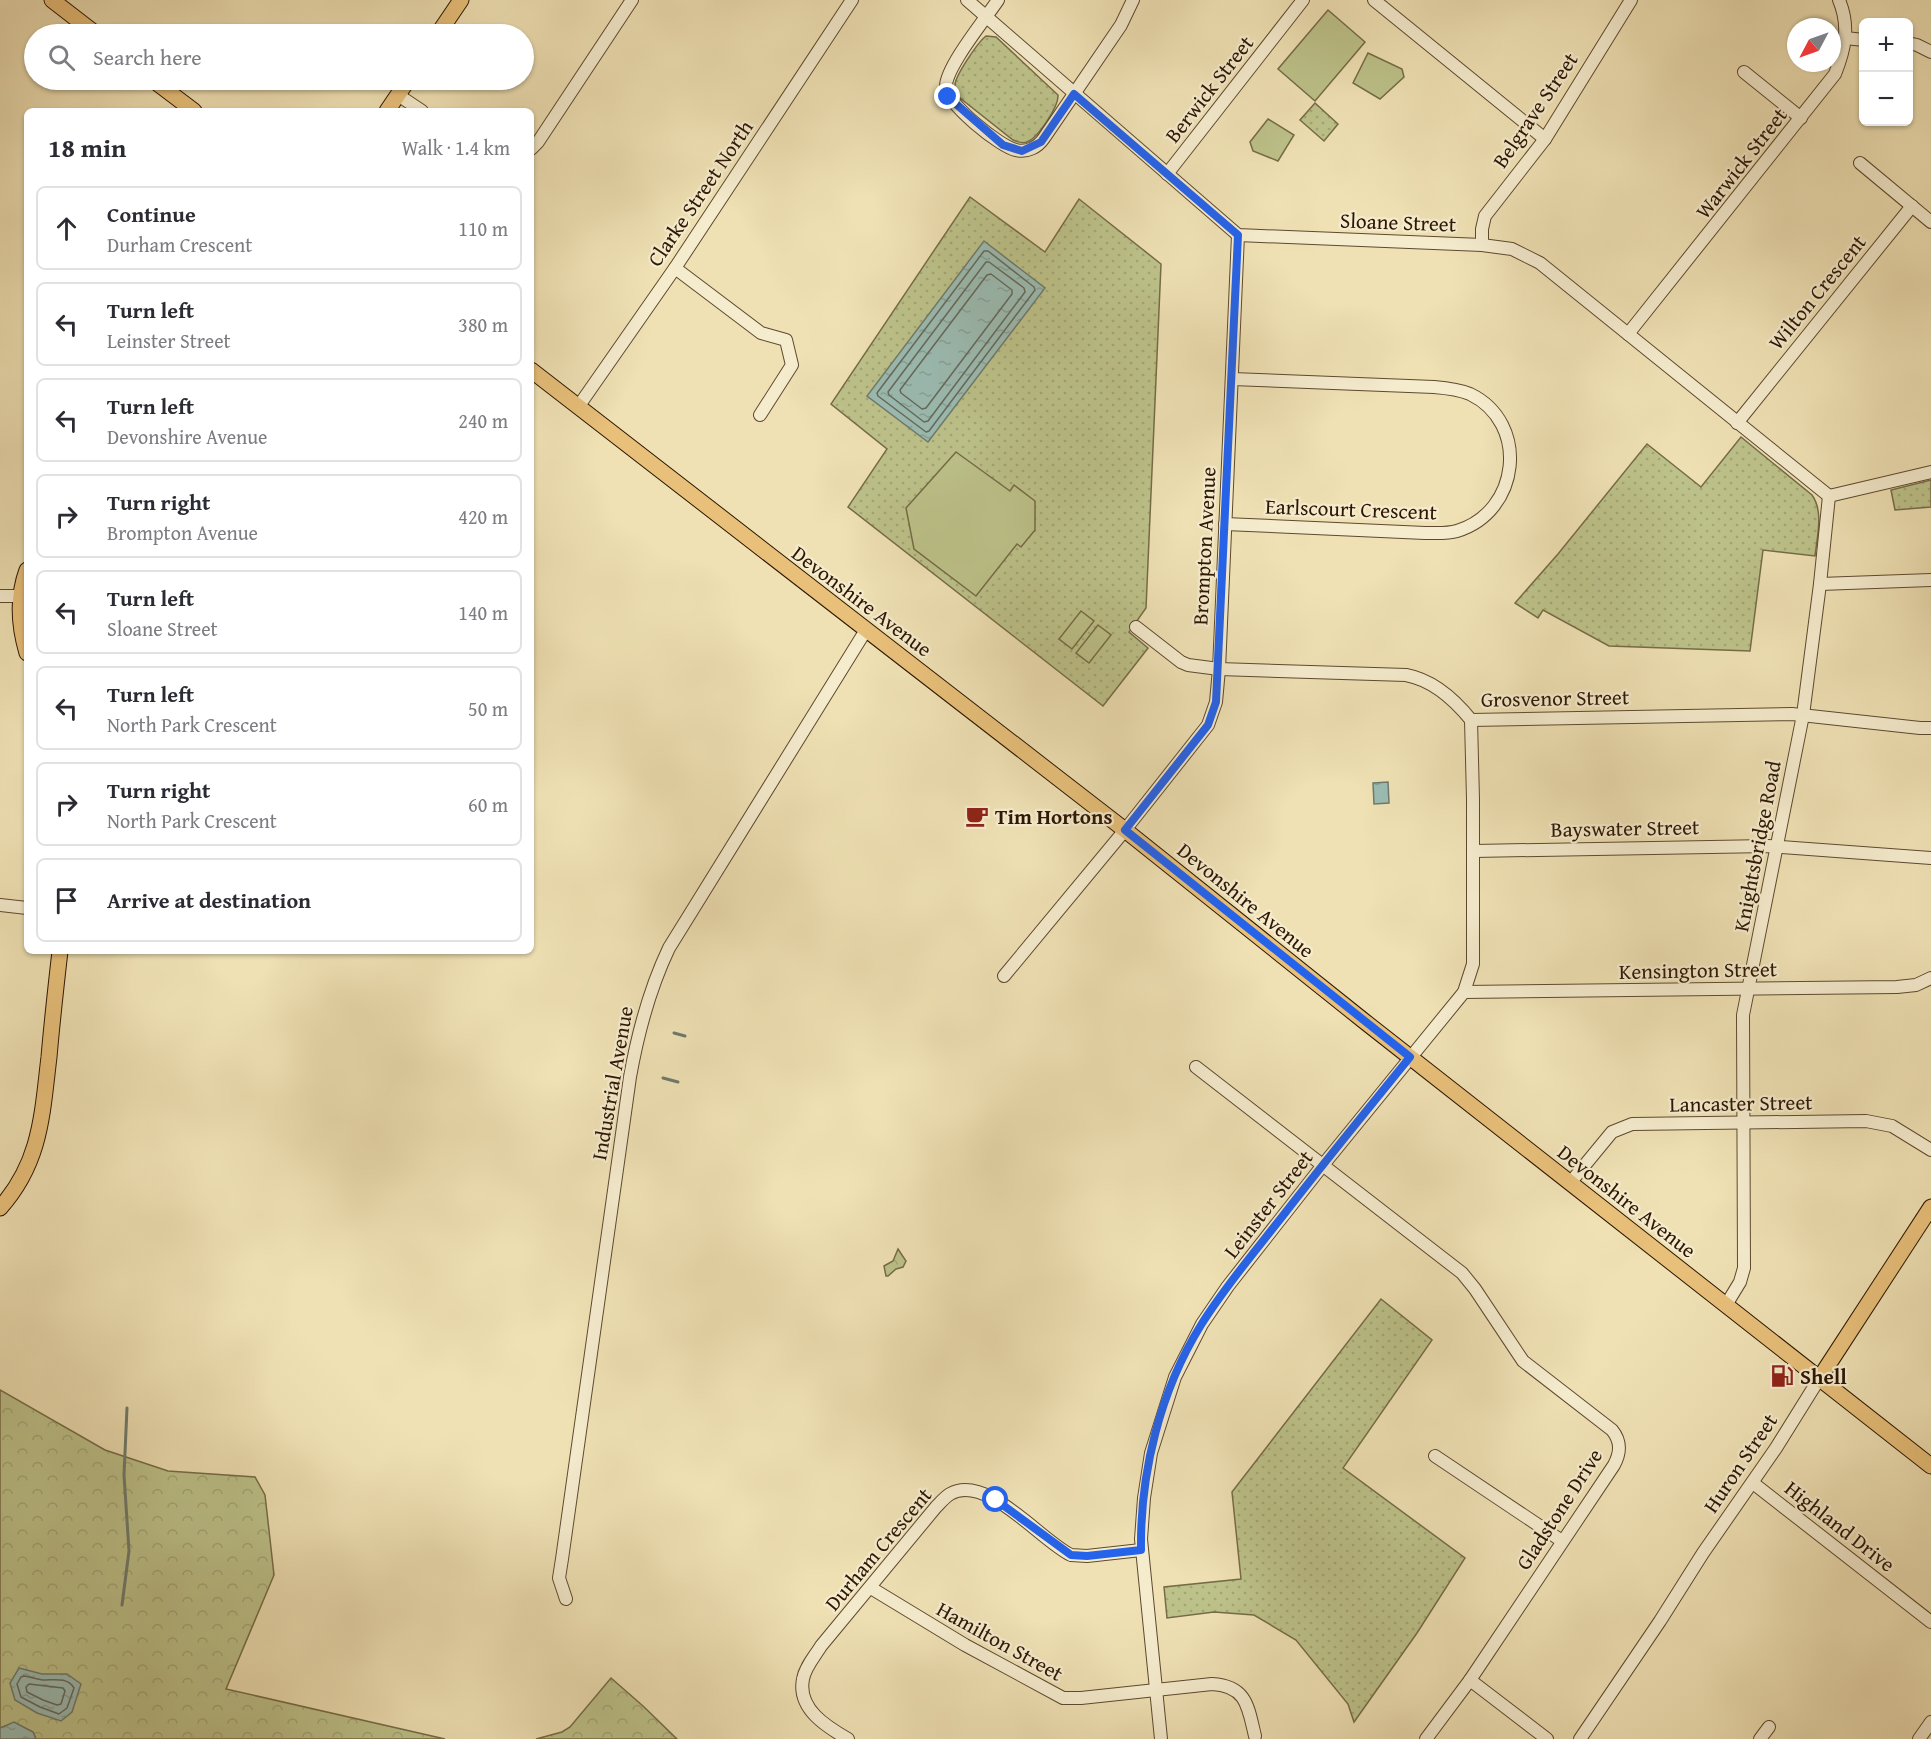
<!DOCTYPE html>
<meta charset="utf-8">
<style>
:root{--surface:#fff;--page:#f2f2f3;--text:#2b2b33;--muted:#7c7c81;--line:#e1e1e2}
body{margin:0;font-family:"Gentium Book Plus",serif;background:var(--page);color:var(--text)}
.controls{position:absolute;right:18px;top:18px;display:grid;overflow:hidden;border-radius:9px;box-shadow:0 2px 4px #0004}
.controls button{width:54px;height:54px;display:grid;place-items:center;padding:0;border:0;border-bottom:2px solid var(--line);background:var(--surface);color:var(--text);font:30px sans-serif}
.compass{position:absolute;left:1787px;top:18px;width:54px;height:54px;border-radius:50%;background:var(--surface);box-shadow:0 2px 4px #0004;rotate:229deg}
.stop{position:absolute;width:18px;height:18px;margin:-14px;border:4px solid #2563eb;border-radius:50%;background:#fff}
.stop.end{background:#2563eb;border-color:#fff;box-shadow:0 2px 6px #0008}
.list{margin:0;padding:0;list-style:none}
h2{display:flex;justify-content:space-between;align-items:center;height:78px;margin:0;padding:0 24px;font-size:26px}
h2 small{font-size:20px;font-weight:400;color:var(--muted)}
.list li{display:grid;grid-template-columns:39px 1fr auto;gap:18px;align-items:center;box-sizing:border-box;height:84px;margin:0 12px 12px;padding:0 12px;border:2px solid var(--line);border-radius:9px}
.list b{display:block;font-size:22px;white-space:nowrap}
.list p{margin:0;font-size:20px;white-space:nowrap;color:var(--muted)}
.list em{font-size:20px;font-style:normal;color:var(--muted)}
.icon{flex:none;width:33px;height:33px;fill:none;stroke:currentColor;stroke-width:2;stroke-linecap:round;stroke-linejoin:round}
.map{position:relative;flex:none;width:1931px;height:1739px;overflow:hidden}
.search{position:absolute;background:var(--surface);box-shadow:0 2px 4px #0004;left:24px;top:24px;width:510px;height:66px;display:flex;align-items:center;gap:15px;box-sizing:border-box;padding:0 21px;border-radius:33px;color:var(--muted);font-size:22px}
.panel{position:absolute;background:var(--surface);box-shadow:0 2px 4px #0004;left:24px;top:108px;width:510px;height:846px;border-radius:9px}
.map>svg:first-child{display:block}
.green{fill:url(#green-dots);stroke:#756c46;stroke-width:1.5}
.forest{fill:url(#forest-crowns);stroke:#756c46;stroke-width:1.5}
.pitch{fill:#bdc28a;stroke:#756c46;stroke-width:1.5}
.water{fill:url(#water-ripples);stroke:#6f7a6d;stroke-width:1.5}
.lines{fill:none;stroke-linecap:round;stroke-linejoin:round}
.shore{stroke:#64695b;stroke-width:1.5}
.stream{stroke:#6f7a6d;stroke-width:3}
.minor-casing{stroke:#5e492f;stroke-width:14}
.major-casing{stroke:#2d1603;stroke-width:17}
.minor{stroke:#f5ecce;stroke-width:12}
.major{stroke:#e8c07a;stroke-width:15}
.route{stroke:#2563eb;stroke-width:8}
.labels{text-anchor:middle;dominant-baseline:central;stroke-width:4.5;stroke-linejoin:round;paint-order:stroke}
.street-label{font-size:21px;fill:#2d1603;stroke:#f5ecce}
.poi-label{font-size:21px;font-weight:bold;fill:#2d1603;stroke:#f5ecce;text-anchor:start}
</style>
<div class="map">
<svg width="1931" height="1739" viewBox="0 0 1931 1739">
<defs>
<pattern id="green-dots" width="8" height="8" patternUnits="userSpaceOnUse" patternTransform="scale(1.5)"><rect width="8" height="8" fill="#bdc28a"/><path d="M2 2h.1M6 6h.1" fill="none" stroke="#a3a675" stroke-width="1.8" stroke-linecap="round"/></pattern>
<pattern id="forest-crowns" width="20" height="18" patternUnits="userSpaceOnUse" patternTransform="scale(1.5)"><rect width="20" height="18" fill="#bdc28a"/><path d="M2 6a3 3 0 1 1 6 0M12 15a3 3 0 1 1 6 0" fill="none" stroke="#a3a675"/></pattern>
<pattern id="water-ripples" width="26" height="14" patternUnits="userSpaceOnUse" patternTransform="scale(1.5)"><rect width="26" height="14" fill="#9bbcb3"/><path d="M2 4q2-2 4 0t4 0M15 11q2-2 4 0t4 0" fill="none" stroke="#86a198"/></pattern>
</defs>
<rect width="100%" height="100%" fill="#efe1b4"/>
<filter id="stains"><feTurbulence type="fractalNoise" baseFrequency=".00333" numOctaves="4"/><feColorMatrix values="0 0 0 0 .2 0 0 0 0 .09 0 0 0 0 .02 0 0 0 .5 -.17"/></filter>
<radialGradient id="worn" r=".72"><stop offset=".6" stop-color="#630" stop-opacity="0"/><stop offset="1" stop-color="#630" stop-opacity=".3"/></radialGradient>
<g class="green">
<path d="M986,36L996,37L1058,95C1059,106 1038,138 1027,142C1022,144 1018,142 1013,140L960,98C957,94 954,91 955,85C955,76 978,42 986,36Z"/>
<path d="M1315,103L1338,124L1324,141L1300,120Z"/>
<path d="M970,197L1045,252L1079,199L1161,264L1146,608L1129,632L1148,648L1103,706L848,507L887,449L831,404Z"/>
<path d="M1741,437L1812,495C1824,512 1817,537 1815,556L1763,550L1750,651L1609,646L1543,610L1538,618L1515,603L1558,554L1647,444L1701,487Z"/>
<path d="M1931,480V507L1895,510L1891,490Z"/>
<path d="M1381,1299L1432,1340L1343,1468L1465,1558L1417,1633L1354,1722L1348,1704L1296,1640L1254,1615L1214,1612L1167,1618L1164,1587L1241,1579L1232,1492Z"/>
</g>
<g class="forest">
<path d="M898,1249L906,1261L903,1267L896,1269L888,1276H886L884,1266L893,1261Z"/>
<path d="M0,1390L105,1450L168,1471L255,1477L265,1495L274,1575L226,1689L445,1739H36L33,1732L14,1723L0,1728Z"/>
<path d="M611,1678L643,1706L677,1739H536L562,1732L570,1727Z"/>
</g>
<g class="pitch">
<path d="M1328,10L1365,42L1315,101L1278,69Z"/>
<path d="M1368,53L1402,69L1404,77L1380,99L1353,83Z"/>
<path d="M1268,119L1294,135L1278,161L1253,151L1250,142Z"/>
<path d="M956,452L1010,491L1014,485L1035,501V530L1021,547L1017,544L976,596L914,549L906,508Z"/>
<path d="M1081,611L1094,621L1072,649L1059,639Z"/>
<path d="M1098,625L1111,635L1089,663L1076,653Z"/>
</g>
<g class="water">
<path d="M984,241L1045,288L928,442L867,396Z"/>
<path d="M1388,782L1389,803L1374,804L1373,783Z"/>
<path d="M19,1668L42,1674H67L81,1684L72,1712L61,1721L37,1713L15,1700L10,1683Z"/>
<path d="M14,1722L33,1732L36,1739H0V1728Z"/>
</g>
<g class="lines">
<g class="shore">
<path d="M984,251H988L1034,287L1035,290L929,431L926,432L878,396L877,393Z"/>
<path d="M986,262H989L1024,288L1025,292L928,421L924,422L889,395L888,392Z"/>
<path d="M991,274L1012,290V294L926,408L922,409L901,393L900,390L987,275Z"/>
<path d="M24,1676C30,1677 37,1679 43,1680C55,1680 67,1677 74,1688L67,1708L59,1714L40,1707L21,1697L17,1684L21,1677Z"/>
<path d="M29,1684L63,1688L65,1691L61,1704L57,1705L43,1700L27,1692L26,1687Z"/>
</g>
<g class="stream">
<path d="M674,1033L685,1036"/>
<path d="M663,1078L678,1082"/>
<path d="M122,1605L129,1551L124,1475L127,1408"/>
</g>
<g class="minor-casing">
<g id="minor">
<path d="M967,0L1238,235L1482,245L1512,249L1540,263L1829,496"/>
<path d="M998,0C986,18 945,68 946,87C946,103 1000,147 1016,150C1027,153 1038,147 1044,138L1121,25L1133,0"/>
<path d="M1374,0L1545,139"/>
<path d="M1845,38L1864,40"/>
<path d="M1908,43L1917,45L1931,52"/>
<path d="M1744,72L1801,118"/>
<path d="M398,95L422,111"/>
<path d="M531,149L538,142L632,0"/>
<path d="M1860,163L1931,222"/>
<path d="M1167,174L1303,0"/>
<path d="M1482,245V229L1485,216L1545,139L1631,0"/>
<path d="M675,268L761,333L786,340L792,365L760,415"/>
<path d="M1628,334L1835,74C1845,49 1850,26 1839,0"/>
<path d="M578,407L675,268L852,0"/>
<path d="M1737,423L1912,206"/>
<path d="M1829,496L1931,472"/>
<path d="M1225,524L1425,533C1436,533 1447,534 1457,531C1520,512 1530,423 1470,394C1458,389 1446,388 1434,387L1232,379"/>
<path d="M1820,584L1931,580"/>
<path d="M0,596H21"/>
<path d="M1136,627L1181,662L1188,665L1219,669L1406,675C1433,680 1454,699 1471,720"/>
<path d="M1471,720L1792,714L1920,728H1931"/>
<path d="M1474,851L1768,846L1931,858"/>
<path d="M0,905L27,908"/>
<path d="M1004,976L1125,830L1208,725L1216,702L1219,669L1238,235"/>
<path d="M1464,992L1897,987L1916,985L1931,978"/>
<path d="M1196,1067L1462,1273L1475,1289L1523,1361L1612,1430C1621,1441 1621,1452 1614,1465L1470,1680L1426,1739"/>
<path d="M1570,1183L1612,1132L1632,1124L1866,1121L1892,1126L1931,1150"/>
<path d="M1726,1305L1740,1282L1744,1268L1743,1015L1803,715L1820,584L1829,496"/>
<path d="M1435,1456L1562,1541"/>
<path d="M1753,1483L1931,1622"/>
<path d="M871,1588L965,1645L1063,1698H1081L1212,1684C1247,1686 1248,1707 1255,1736"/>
<path d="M566,1599L559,1578L562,1559L630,1077C638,1032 649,990 669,948L866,630"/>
<path d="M1470,1680L1547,1739"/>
<path d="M848,1739C827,1727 797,1709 803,1679C805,1667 815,1656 821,1646L936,1507C940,1503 945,1497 950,1494C987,1473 1041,1541 1071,1555L1087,1556L1141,1550"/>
<path d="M1161,1739L1141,1539L1144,1498L1151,1453L1175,1377L1202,1324L1228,1286L1323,1165L1464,992L1473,964V799L1471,720"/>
<path d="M1580,1739L1660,1621L1703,1553L1776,1448L1819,1379"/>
<path d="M1760,1739L1769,1727"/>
<path d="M1919,1739L1931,1722"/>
</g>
</g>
<g class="major-casing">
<g id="major">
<path d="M52,0L96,34"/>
<path d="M438,34L461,0"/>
<path d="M153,80L194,111"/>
<path d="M387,111L408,80"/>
<path d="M531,370L1125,830L1364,1021L1931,1466"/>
<path d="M27,570C17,597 19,626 27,653"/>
<path d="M0,1208C41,1162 42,1115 49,1057C52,1022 56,986 60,951"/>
<path d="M1819,1379L1931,1207"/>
</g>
</g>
<use href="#minor" class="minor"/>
<use href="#major" class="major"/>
</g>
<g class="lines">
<path class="route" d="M948,97L1003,145L1022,151L1041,142L1074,94L1238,235L1216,702L1208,725L1125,830L1410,1057C1368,1109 1326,1160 1285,1213C1257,1249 1226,1285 1201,1325C1160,1391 1140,1473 1141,1550L1087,1556L1071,1555L996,1500"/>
</g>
<defs>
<g id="cafe-bare" transform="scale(1.8)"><path d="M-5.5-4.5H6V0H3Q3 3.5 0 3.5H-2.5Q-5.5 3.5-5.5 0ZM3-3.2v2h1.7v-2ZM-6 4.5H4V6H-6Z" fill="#8f2418" stroke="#f5ecce" stroke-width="2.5" paint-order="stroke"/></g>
<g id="fuel-bare" transform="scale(1.8)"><path d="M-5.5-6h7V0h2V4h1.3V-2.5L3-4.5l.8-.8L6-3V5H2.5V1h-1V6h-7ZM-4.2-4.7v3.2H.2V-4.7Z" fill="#8f2418" stroke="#f5ecce" stroke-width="2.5" paint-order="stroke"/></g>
</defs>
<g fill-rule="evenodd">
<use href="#cafe-bare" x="977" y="816"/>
<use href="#fuel-bare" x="1782" y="1376"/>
</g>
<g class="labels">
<g class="street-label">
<text transform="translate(1209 89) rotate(-52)">Berwick Street</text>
<text transform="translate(1535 110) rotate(-56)">Belgrave Street</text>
<text transform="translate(1741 163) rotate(-52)">Warwick Street</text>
<text transform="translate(700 193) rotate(-56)">Clarke Street North</text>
<text transform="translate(1398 222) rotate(2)">Sloane Street</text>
<text transform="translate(1817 292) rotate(-51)">Wilton Crescent</text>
<text transform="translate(1351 509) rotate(2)">Earlscourt Crescent</text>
<text transform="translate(1204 546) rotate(-87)">Brompton Avenue</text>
<text transform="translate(862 601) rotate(37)">Devonshire Avenue</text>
<text transform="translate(1555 698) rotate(-1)">Grosvenor Street</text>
<text transform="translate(1625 828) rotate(-1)">Bayswater Street</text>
<text transform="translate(1757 846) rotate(-79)">Knightsbridge Road</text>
<text transform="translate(1246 900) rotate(39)">Devonshire Avenue</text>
<text transform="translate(1698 970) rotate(-1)">Kensington Street</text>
<text transform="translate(612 1083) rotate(-80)">Industrial Avenue</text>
<text transform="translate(1741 1103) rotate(-1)">Lancaster Street</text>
<text transform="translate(1627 1201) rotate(38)">Devonshire Avenue</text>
<text transform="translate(1268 1204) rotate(-52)">Leinster Street</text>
<text transform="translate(1740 1463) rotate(-56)">Huron Street</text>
<text transform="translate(1559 1509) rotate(-57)">Gladstone Drive</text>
<text transform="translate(1840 1526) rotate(38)">Highland Drive</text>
<text transform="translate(878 1549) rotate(-50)">Durham Crescent</text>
<text transform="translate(1000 1641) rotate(29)">Hamilton Street</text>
</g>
<g class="poi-label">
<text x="995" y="816">Tim Hortons</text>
<text x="1800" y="1376">Shell</text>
</g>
</g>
<rect width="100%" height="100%" filter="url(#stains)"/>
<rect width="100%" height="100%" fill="url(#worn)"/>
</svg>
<div class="controls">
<button>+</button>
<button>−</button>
</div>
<svg class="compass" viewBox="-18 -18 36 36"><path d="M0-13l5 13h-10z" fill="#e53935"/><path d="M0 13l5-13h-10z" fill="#7c7c81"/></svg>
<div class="stop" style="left:996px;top:1500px"></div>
<div class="stop end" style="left:948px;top:97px"></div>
<div class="search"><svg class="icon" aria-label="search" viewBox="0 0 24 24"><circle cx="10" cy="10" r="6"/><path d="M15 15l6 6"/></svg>Search here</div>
<section class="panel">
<h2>18 min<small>Walk · 1.4 km</small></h2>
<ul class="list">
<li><svg class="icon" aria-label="ahead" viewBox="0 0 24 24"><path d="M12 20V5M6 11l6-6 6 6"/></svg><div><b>Continue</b><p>Durham Crescent</p></div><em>110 m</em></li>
<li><svg class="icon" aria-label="left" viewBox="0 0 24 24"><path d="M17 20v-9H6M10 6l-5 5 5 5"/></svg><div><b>Turn left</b><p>Leinster Street</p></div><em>380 m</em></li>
<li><svg class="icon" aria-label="left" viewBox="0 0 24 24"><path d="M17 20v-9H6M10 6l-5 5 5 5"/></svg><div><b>Turn left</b><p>Devonshire Avenue</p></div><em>240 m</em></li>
<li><svg class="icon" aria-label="right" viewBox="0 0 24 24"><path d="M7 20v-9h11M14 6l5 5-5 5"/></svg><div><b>Turn right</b><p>Brompton Avenue</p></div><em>420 m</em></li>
<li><svg class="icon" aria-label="left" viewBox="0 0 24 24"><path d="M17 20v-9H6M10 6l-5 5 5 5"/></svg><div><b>Turn left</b><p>Sloane Street</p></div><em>140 m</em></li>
<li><svg class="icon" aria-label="left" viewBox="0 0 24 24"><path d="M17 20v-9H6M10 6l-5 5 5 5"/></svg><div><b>Turn left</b><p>North Park Crescent</p></div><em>50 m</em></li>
<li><svg class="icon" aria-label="right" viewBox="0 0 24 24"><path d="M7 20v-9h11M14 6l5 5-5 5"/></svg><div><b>Turn right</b><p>North Park Crescent</p></div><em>60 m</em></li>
<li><svg class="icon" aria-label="arrive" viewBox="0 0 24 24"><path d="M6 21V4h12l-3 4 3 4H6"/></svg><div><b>Arrive at destination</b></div></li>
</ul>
</section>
</div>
